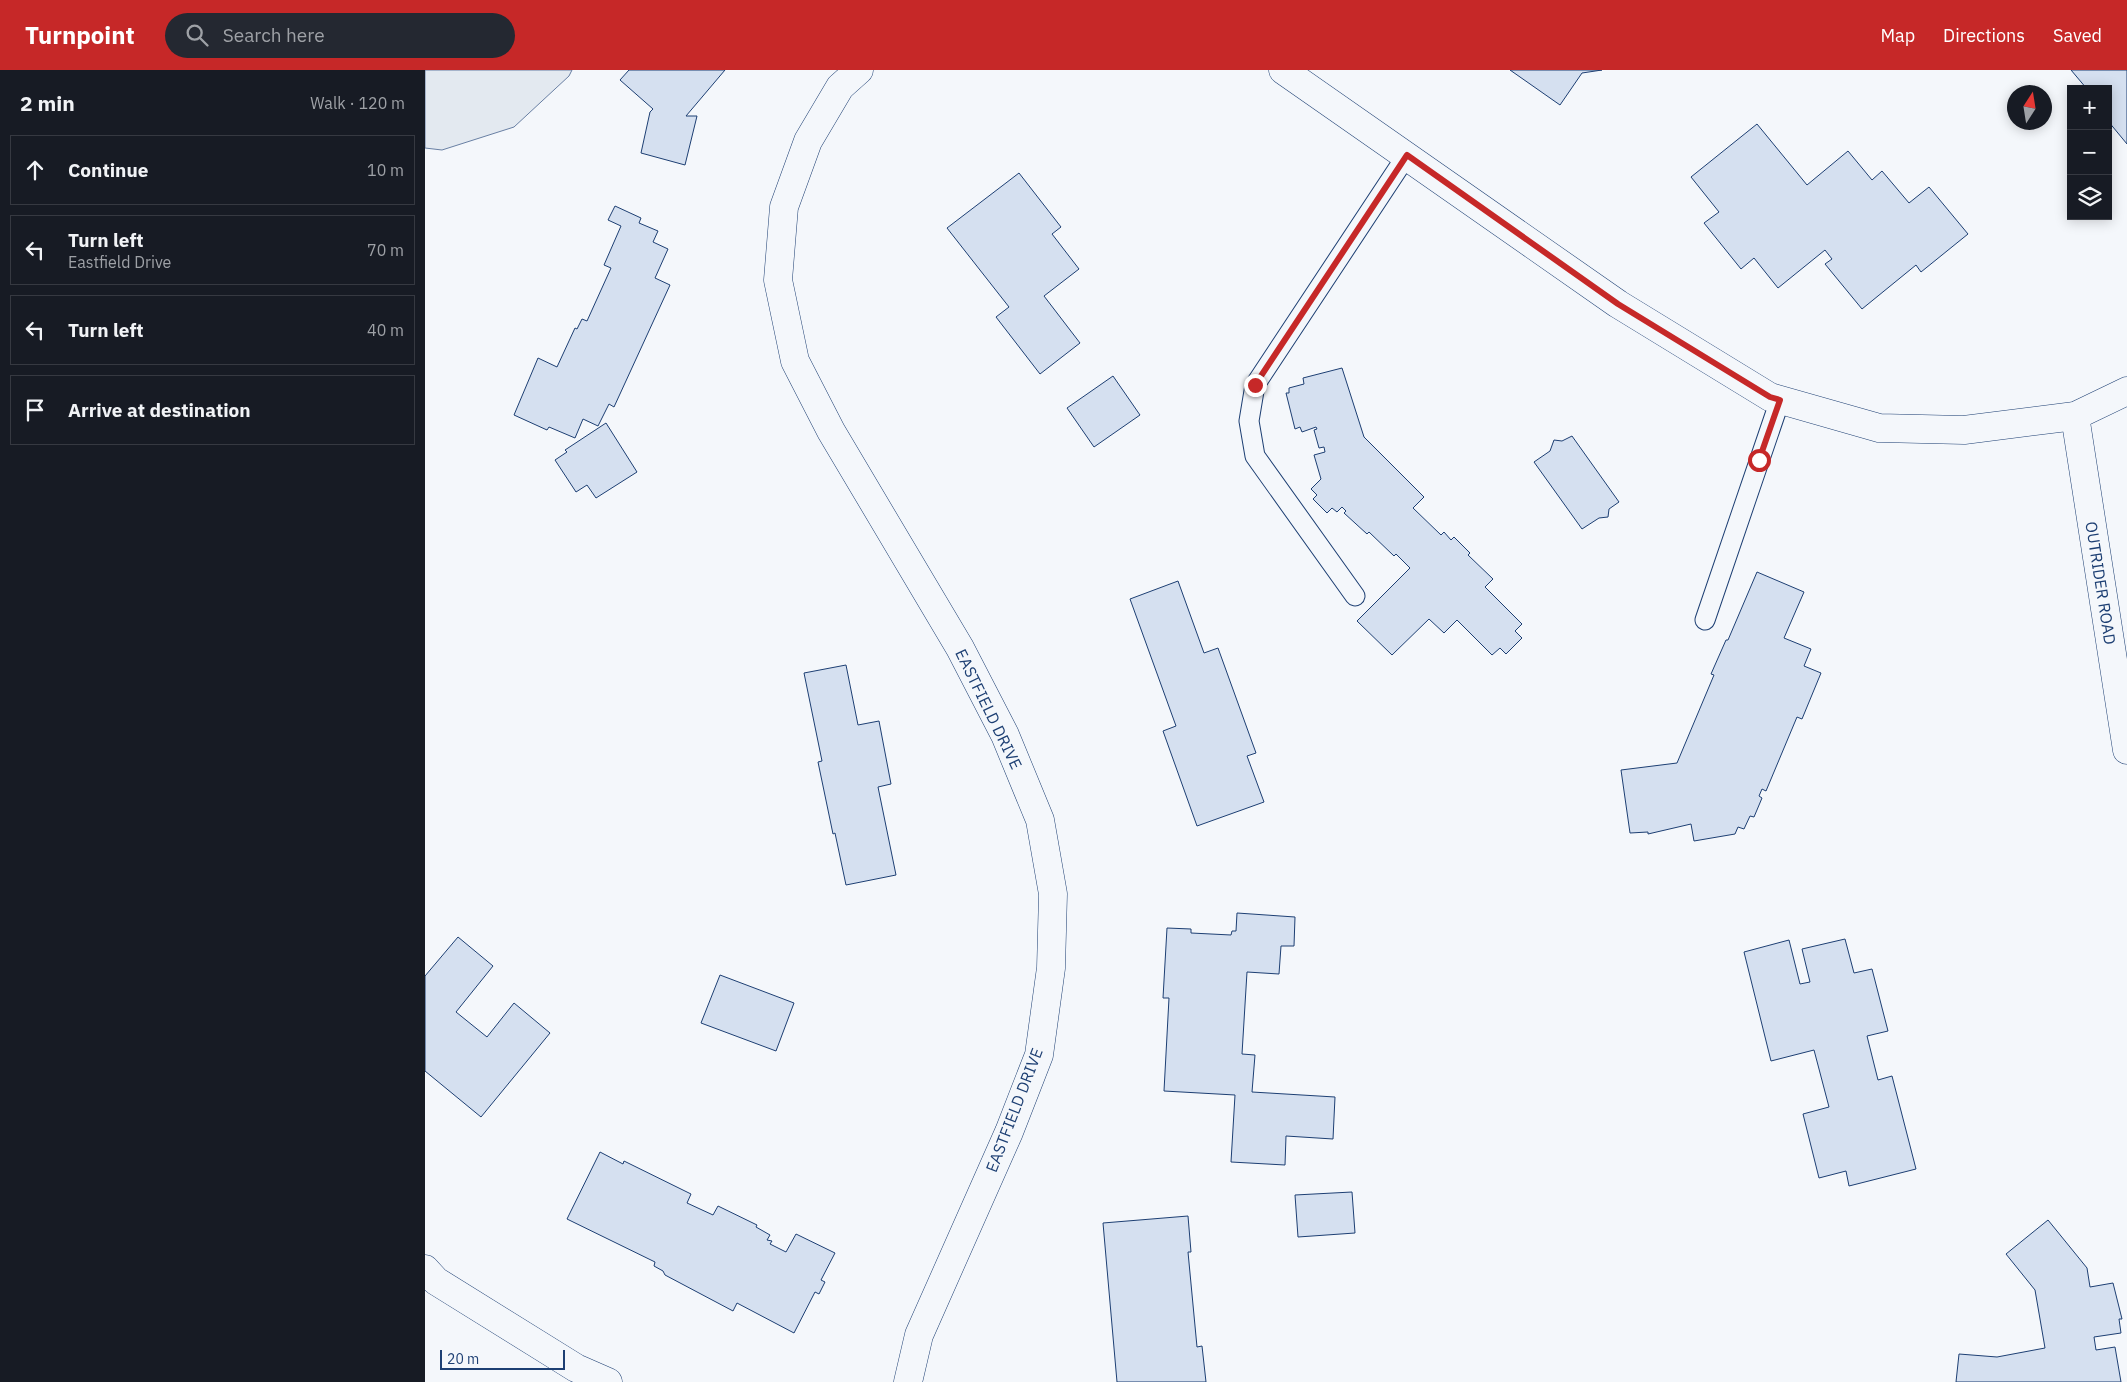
<!DOCTYPE html>
<meta charset="utf-8">
<style>
:root{--surface:#171b24;--page:#242831;--text:#f1f3f6;--muted:#9ea1a6;--line:#363941;--accent:#c62828}
body{margin:0;font-family:"IBM Plex Sans",sans-serif;background:var(--page);color:var(--text)}
.controls{position:absolute;right:15px;top:15px;display:grid;overflow:hidden;border-radius:0px;box-shadow:0 2px 12px #0003}
.controls button{width:45px;height:45px;display:grid;place-items:center;padding:0;border:0;border-bottom:1px solid var(--line);background:var(--surface);color:var(--text);font:25px sans-serif}
.compass{position:absolute;left:1582px;top:15px;width:45px;height:45px;border-radius:50%;background:var(--surface);box-shadow:0 2px 12px #0003;rotate:12deg}
.scale{position:absolute;left:15px;bottom:12px;width:125px;box-sizing:border-box;padding-left:5px;border:2px solid #1d3f73;border-top:0;font-size:14px;line-height:18px;white-space:nowrap;color:#1d3f73;-webkit-text-stroke:4px #f4f7fb;paint-order:stroke}
.stop{position:absolute;width:15px;height:15px;margin:-11px;border:4px solid #c62828;border-radius:50%;background:#fff}
.stop.end{background:#c62828;border-color:#fff;box-shadow:0 1px 5px #0008}
.list{margin:0;padding:0;list-style:none}
h2{display:flex;justify-content:space-between;align-items:center;height:65px;margin:0;padding:0 20px;font-size:21px}
h2 small{font-size:16px;font-weight:400;color:var(--muted)}
.list li{display:grid;grid-template-columns:32px 1fr auto;gap:15px;align-items:center;box-sizing:border-box;height:70px;margin:0 10px 10px;padding:0 10px;border:1px solid var(--line);border-radius:0px}
.list b{display:block;font-size:19px;white-space:nowrap}
.list p{margin:0;font-size:16px;white-space:nowrap;color:var(--muted)}
.list em{font-size:16px;font-style:normal;color:var(--muted)}
.icon{flex:none;width:28px;height:28px;fill:none;stroke:currentColor;stroke-width:2;stroke-linecap:round;stroke-linejoin:round}
.map{position:relative;flex:none;width:1702px;height:1312px;overflow:hidden}
header{display:flex;align-items:center;gap:30px;box-sizing:border-box;height:70px;padding:0 25px;background:var(--accent);color:#fff}
header strong{font-size:24px}
nav{display:flex;gap:28px;margin-inline-start:auto;font-size:18px}
.search{width:350px;height:45px;background:var(--page);display:flex;align-items:center;gap:12px;box-sizing:border-box;padding:0 18px;border-radius:28px;color:var(--muted);font-size:19px}
main{display:flex}
aside{flex:1;background:var(--surface)}
.map>svg:first-child{display:block}
.green{fill:#e3e9f0;stroke:#687fa3}
.building{fill:#d5e0f0;stroke:#1d3f73}
.lines{fill:none;stroke-linecap:round;stroke-linejoin:round}
.service-casing{stroke:#1d3f73;stroke-width:21}
.minor-casing{stroke:#1d3f73;stroke-width:29}
.service{stroke:#f4f7fb;stroke-width:19}
.minor{stroke:#f4f7fb;stroke-width:28}
.route{stroke:#c62828;stroke-width:6}
.labels{text-anchor:middle;dominant-baseline:central;stroke-width:4;stroke-linejoin:round;paint-order:stroke}
.street-label{font-size:16px;fill:#1d3f73;stroke:#f4f7fb}
</style>
<header>
<strong>Turnpoint</strong>
<div class="search"><svg class="icon" aria-label="search" viewBox="0 0 24 24"><circle cx="10" cy="10" r="6"/><path d="M15 15l6 6"/></svg>Search here</div>
<nav><a>Map</a><a>Directions</a><a>Saved</a></nav>
</header>
<main>
<aside>
<h2>2 min<small>Walk · 120 m</small></h2>
<ul class="list">
<li><svg class="icon" aria-label="ahead" viewBox="0 0 24 24"><path d="M12 20V5M6 11l6-6 6 6"/></svg><div><b>Continue</b></div><em>10 m</em></li>
<li><svg class="icon" aria-label="left" viewBox="0 0 24 24"><path d="M17 20v-9H6M10 6l-5 5 5 5"/></svg><div><b>Turn left</b><p>Eastfield Drive</p></div><em>70 m</em></li>
<li><svg class="icon" aria-label="left" viewBox="0 0 24 24"><path d="M17 20v-9H6M10 6l-5 5 5 5"/></svg><div><b>Turn left</b></div><em>40 m</em></li>
<li><svg class="icon" aria-label="arrive" viewBox="0 0 24 24"><path d="M6 21V4h12l-3 4 3 4H6"/></svg><div><b>Arrive at destination</b></div></li>
</ul>
</aside>
<div class="map">
<svg width="1702" height="1312" viewBox="0 0 1702 1312">
<rect width="100%" height="100%" fill="#f4f7fb"/>
<path class="green" d="M0,0H147L144,6L89,57L17,80L0,78Z"/>
<g class="building">
<path d="M204,0H300L261,46H272L260,95L216,83L225,42L228,39L195,10Z"/>
<path d="M1085,0H1177L1157,3L1135,35Z"/>
<path d="M1646,0H1702V74L1683,51V19H1662Z"/>
<path d="M1332,54L1382,115L1423,81L1447,110L1457,101L1484,133L1504,117L1543,164L1496,202L1491,195L1437,239L1400,194L1407,189L1400,180L1353,218L1329,188L1316,199L1279,153L1294,142L1266,107Z"/>
<path d="M594,103L636,157L627,164L654,199L619,226L655,273L615,304L571,247L584,237L522,158Z"/>
<path d="M190,136L216,148L214,153L233,161L228,172L243,179L230,208L245,215L189,337L184,334L173,356L158,349L150,368L124,357L122,360L89,345L113,288L132,297L150,258L152,259L157,249L162,251L186,198L179,195L196,156L183,150Z"/>
<path d="M917,298L939,367L999,427L988,438L1016,465L1019,462L1026,470L1029,467L1045,483L1043,485L1068,509L1060,517L1097,554L1090,561L1097,568L1081,584L1075,578L1067,585L1032,550L1019,563L1004,549L967,585L932,551L985,498L971,484L969,486L944,462L942,464L919,443L921,441L917,437L912,442L907,438L902,443L888,429L892,425L886,419L896,409L889,385L900,382L899,377L894,378L889,360L892,359L891,357L877,362L875,357L870,359L861,323H864V318L879,314L878,308Z"/>
<path d="M688,306L715,345L669,377L642,338Z"/>
<path d="M181,353L212,402L171,428L162,415L151,422L130,390L142,382L140,380Z"/>
<path d="M1147,366L1194,432L1184,439L1183,447L1174,448L1157,459L1109,392L1125,381L1129,370L1137,371Z"/>
<path d="M1332,502L1379,522L1359,568L1386,579L1379,596L1396,603L1377,649L1372,647L1341,721L1337,719L1334,726L1337,728L1329,747L1325,746L1319,759L1313,757L1310,764L1269,771L1266,754L1223,764V762L1205,763L1196,700L1252,693L1289,605L1286,604L1301,570H1303Z"/>
<path d="M753,511L779,583L793,578L831,683L822,686L839,732L772,756L738,661L751,656L705,529Z"/>
<path d="M421,595L433,655L454,651L466,714L453,717L471,805L421,815L410,763L408,764L393,692L397,691L379,603Z"/>
<path d="M812,843L870,847L869,876H856L854,904L822,902L817,984L830,985L827,1022L910,1027L908,1069L861,1066L860,1095L806,1092L810,1025L739,1021L744,928H738L742,858L766,859V863L806,865L807,861H811Z"/>
<path d="M33,867L68,896L31,942L62,967L89,933L125,963L56,1047L0,1001V906Z"/>
<path d="M1420,869L1429,903L1447,899L1463,961L1442,966L1453,1010L1467,1006L1491,1099L1424,1116L1421,1101L1394,1108L1378,1044L1404,1037L1389,980L1346,991L1319,882L1364,870L1375,914L1385,912L1377,879Z"/>
<path d="M295,905L369,933L351,981L276,953Z"/>
<path d="M175,1082L198,1094L199,1091L266,1124L262,1133L288,1145L293,1136L332,1155L331,1157L345,1165L342,1170L347,1171L345,1174L361,1182L371,1164L410,1183L396,1210L400,1212L394,1224L390,1222L369,1263L312,1233L308,1241L240,1205L238,1201L229,1196L230,1192L142,1149Z"/>
<path d="M927,1122L930,1163L873,1167L870,1125Z"/>
<path d="M763,1146L766,1182H763L772,1277L777,1276L781,1312H692L678,1153Z"/>
<path d="M1623,1150L1662,1198L1665,1217L1688,1213L1697,1249H1694L1696,1263L1669,1267L1671,1280L1690,1277L1696,1312H1531L1534,1284L1572,1287L1620,1278L1610,1220L1581,1184Z"/>
</g>
<g class="lines">
<g class="service-casing">
<g id="service">
<path d="M930,526L830,386L824,351L830,315L982,85"/>
<path d="M1280,550L1355,330"/>
</g>
</g>
<g class="minor-casing">
<g id="minor">
<path d="M434,0L415,17L383,71L359,137L353,210L370,291L406,361L535,578L580,665L615,750L628,824L626,898L614,985L584,1062L494,1265L483,1312"/>
<path d="M858,0L1193,234L1345,327L1454,358L1539,360L1650,346L1702,321"/>
<path d="M1650,346L1702,680"/>
<path d="M0,1199L11,1211L151,1298L183,1312"/>
</g>
</g>
<use href="#service" class="service"/>
<use href="#minor" class="minor"/>
</g>
<g class="lines">
<path class="route" d="M830,315L982,85L1193,234L1345,327L1355,330L1334,390"/>
</g>
<g class="labels">
<g class="street-label">
<text transform="translate(1676 513) rotate(81)">OUTRIDER ROAD</text>
<text transform="translate(564 639) rotate(64)">EASTFIELD DRIVE</text>
<text transform="translate(589 1040) rotate(-69)">EASTFIELD DRIVE</text>
</g>
</g>
</svg>
<div class="controls">
<button>+</button>
<button>−</button>
<button><svg class="icon" aria-label="layers" viewBox="0 0 24 24"><path d="M12 4l9 5-9 5-9-5zM3 14l9 5 9-5"/></svg></button>
</div>
<svg class="compass" viewBox="-18 -18 36 36"><path d="M0-13l5 13h-10z" fill="#e53935"/><path d="M0 13l5-13h-10z" fill="#9ea1a6"/></svg>
<div class="scale">20 m</div>
<div class="stop" style="left:1334px;top:390px"></div>
<div class="stop end" style="left:830px;top:315px"></div>
</div>
</main>
